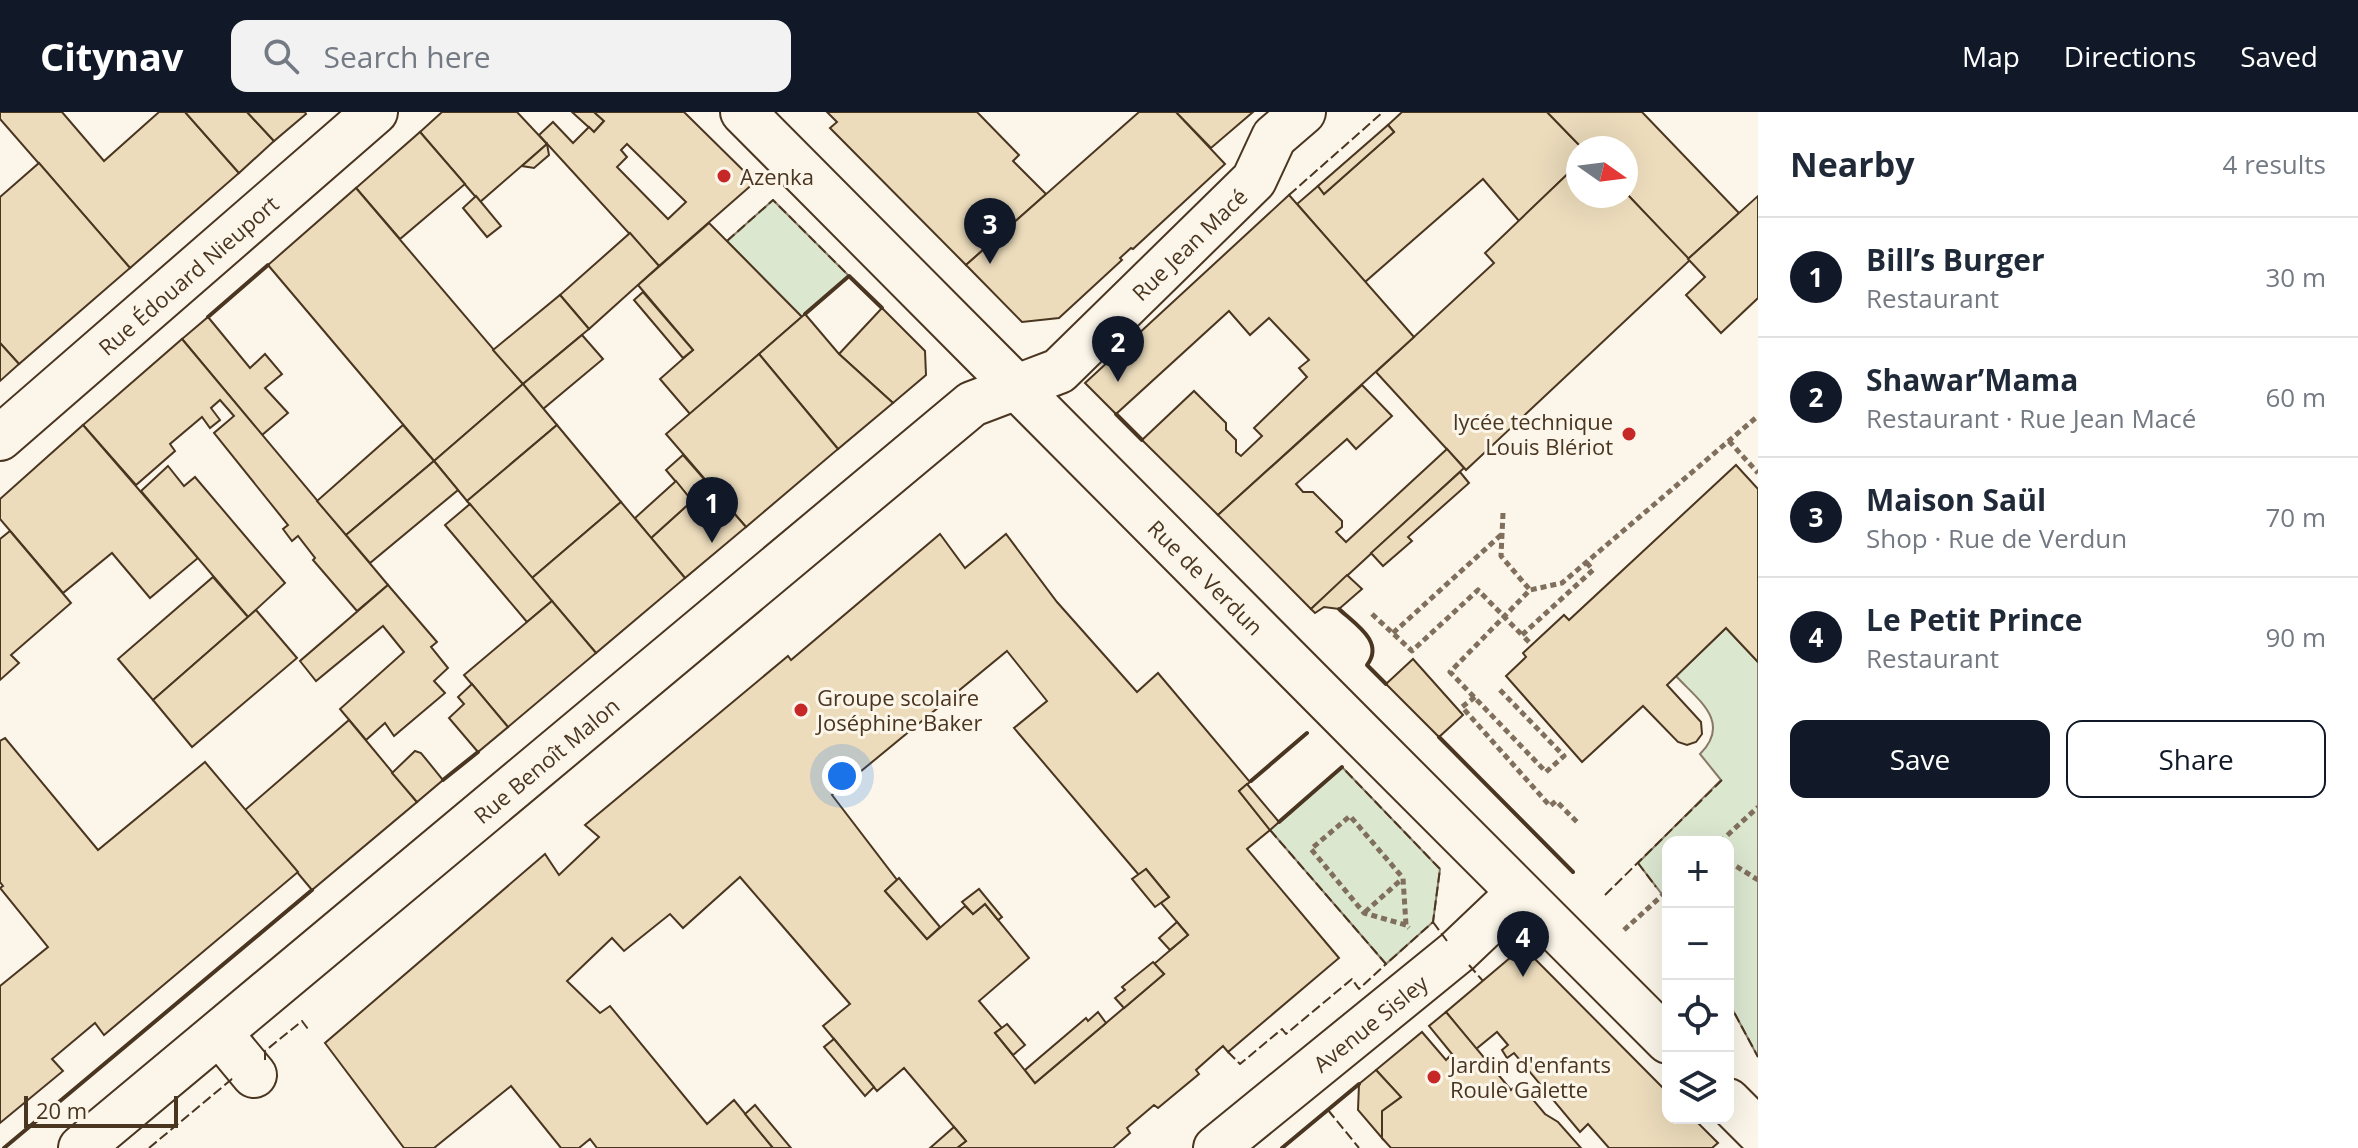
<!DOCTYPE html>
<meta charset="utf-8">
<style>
:root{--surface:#fff;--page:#f2f2f3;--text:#1f2937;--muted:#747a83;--line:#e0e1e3;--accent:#111827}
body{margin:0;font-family:"Open Sans",sans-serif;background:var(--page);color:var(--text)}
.controls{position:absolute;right:24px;bottom:24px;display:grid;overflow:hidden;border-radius:16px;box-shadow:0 8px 32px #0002}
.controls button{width:72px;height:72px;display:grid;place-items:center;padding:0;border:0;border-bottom:2px solid var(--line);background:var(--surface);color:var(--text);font:40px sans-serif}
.compass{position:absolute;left:1566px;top:24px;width:72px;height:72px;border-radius:50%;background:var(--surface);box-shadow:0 8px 32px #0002;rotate:104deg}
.scale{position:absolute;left:24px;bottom:20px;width:154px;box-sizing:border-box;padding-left:8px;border:4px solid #4a3520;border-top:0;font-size:22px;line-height:28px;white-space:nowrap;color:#4a3520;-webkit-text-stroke:6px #fbf6e9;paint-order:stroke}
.you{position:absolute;left:842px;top:664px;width:28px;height:28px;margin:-20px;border:6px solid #fff;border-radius:50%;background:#1a73e8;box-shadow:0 0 0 12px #1a73e833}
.badge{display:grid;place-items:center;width:52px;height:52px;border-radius:50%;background:var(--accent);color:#fff;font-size:26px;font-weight:700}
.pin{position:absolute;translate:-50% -66px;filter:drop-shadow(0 2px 4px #0008)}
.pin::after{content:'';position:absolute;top:42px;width:28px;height:24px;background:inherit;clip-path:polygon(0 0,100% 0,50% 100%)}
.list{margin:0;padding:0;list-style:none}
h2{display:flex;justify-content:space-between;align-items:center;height:104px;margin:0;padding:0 32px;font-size:34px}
h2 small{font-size:26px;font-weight:400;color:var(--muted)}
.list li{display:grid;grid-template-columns:52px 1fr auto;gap:24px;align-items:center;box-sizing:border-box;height:120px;padding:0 32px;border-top:2px solid var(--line)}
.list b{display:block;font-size:30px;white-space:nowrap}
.list p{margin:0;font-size:26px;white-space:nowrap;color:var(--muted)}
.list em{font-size:26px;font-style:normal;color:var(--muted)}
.actions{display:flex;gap:16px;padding:24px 32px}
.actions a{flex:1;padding:18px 0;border:2px solid var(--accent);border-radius:16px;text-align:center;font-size:28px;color:var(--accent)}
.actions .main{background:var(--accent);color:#fff}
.icon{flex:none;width:44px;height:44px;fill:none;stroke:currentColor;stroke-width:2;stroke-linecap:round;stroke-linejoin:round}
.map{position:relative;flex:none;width:1758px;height:1036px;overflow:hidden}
header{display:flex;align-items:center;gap:48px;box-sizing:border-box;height:112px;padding:0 40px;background:var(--accent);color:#fff}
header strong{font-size:38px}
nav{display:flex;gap:44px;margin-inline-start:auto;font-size:28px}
.search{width:560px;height:72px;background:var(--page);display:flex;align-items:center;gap:20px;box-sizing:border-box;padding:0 28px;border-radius:16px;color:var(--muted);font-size:30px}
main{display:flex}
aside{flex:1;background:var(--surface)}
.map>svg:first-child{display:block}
.green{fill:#dce7d0;stroke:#887966;stroke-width:2}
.building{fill:#ecdcbc;stroke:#4a3520;stroke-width:2;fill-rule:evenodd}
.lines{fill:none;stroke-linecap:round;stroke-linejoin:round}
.minor-casing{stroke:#4a3520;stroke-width:48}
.path{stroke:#7f6f5c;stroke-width:5;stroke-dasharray:6 4;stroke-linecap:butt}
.minor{stroke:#fbf6e9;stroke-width:44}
.fence{stroke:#4a3520;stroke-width:2;stroke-dasharray:10 4;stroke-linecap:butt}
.wall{stroke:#4a3520;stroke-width:4}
.poi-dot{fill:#c62828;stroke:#fbf6e9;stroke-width:3}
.labels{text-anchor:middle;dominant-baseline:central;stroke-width:6;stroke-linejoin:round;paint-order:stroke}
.poi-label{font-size:22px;fill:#4a3520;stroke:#fbf6e9;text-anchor:start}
.street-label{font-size:22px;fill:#4a3520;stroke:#fbf6e9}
</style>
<header>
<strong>Citynav</strong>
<div class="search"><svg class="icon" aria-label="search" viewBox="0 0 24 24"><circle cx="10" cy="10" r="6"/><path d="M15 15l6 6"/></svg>Search here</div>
<nav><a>Map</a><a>Directions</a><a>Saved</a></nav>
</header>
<main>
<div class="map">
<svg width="1758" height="1036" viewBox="0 0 1758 1036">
<rect width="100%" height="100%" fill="#fbf6e9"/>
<g class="green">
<path d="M773,88L849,164L802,205L727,129Z"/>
<path d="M1726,516L1758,550V945L1728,889V730H1668V790L1638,751L1721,668L1700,642C1732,610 1698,588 1676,564Z"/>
<path d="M1342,655L1440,757L1433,810L1386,852L1270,718Z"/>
</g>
<g class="building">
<path d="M0,0H62L104,49L159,0H185L239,61L130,156L0,7Z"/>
<path d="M185,0H247L274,29L239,61Z"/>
<path d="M247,0H305L306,2L274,29Z"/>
<path d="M442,0H517L547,32L480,90L420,20Z"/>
<path d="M572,0H594L604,9L594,20Z"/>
<path d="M594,0H684L755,70L659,154L539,23L553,10L573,31L589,15L594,20L604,9ZM627,32L686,90L668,107L617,55L627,45L621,38Z"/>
<path d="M827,0H977L1019,43L1013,49L1046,82L966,153L830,16L837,10Z"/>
<path d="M1139,0H1176L1225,52L1133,137L1131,136L1120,146L1122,148L1059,206L1022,210L966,153Z"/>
<path d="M1176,0H1253L1211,36Z"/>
<path d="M1402,0H1547L1582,36H1578V52L1519,109L1483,67L1365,170L1297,92L1318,74L1324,82L1394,20L1388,13Z"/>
<path d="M1547,0H1642L1739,101L1688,147L1626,81V36H1582Z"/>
<path d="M1388,13L1394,20L1324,82L1318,74Z"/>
<path d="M420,20L465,72L400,127L356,76Z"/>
<path d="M547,32L549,43L534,56L522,54Z"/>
<path d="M39,51L130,156L19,252L0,231V85Z"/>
<path d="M1578,52V84H1626V81L1690,148L1466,358L1376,260L1494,151L1485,141Z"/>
<path d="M356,76L523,272L434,349L268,153Z"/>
<path d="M1289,83L1414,225L1218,403L1142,328L1194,279L1226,311V318L1236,328V340L1241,344L1262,324L1254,316L1307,265L1299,256L1309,248L1269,206L1250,223L1229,199L1116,302L1085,271Z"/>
<path d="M476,84L501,114L487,125L463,96Z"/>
<path d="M1758,84V186L1721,221L1686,183L1705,165L1688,147Z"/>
<path d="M709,111L802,205L690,302L660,267L693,238L638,173Z"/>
<path d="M630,121L659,154L589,217L560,183Z"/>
<path d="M643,180L693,238L683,246L634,188Z"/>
<path d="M560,183L589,217L523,272L493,238Z"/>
<path d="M882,196L925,239L926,263L893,291L839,242Z"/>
<path d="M805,202L839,242L893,291L838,337L759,242Z"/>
<path d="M208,205L250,256L265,242L282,262L265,276L288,301L262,323L182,227Z"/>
<path d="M582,223L603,247L543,297L523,272Z"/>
<path d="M182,227L388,473L357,499L313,448L315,446L298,424L292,429L283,417L288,413L214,321L234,304L220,288L211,296L220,308L210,316L202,305L170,332L175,339L136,373L83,313Z"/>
<path d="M0,231L19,252L0,269Z"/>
<path d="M759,242L838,337L746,415L666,322Z"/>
<path d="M523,272L557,313L467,389L434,349Z"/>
<path d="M1362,273L1392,304L1356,337L1347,327L1296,372L1303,380H1313L1342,409V415L1336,420L1346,430L1447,337L1464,356L1311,497L1218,403Z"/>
<path d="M83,313L198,446L150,486L112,441L63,481L0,407V387Z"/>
<path d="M403,313L434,349L346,423L317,389Z"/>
<path d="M557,313L621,390L532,466L467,389Z"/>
<path d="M683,343L746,415L685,466L651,426L692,389L666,358Z"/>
<path d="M434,349L458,378L370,451L346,423Z"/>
<path d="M1736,353L1758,377V550L1726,516L1667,573L1701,610L1702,622L1696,630L1687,633L1678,630L1643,594L1582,650L1506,564L1526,545L1523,541L1564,503L1569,508Z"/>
<path d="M168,354L184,374L195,365L285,471L248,505L141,379Z"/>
<path d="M1460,360L1469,371L1408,425L1412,429L1383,454L1371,441Z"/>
<path d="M676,369L692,389L651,426L635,406Z"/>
<path d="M621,390L685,466L596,541L532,466Z"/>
<path d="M470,392L552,489L527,510L445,413Z"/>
<path d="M10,419L71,491L11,543L19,551L0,568V427Z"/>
<path d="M940,422L965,456L1006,422L1057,490L1137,580L1158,561L1250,670L1239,679L1270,718L1247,737L1339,846L1228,940L1223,934L1196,958L1199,962L1158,996L1154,993L1127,1016L1130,1021L1113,1036H957L966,1029L904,956L877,979L834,927L823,914L850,892L740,765L683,816L670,802L624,839L612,826L567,869L600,901L610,894L707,1012L734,988L773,1036H597L590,1027L579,1036H561L511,974L434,1036H404L325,931L545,742L559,763L599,725L585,713L788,544L791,548ZM1007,539L1047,589L1014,616L1139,763L1146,757L1169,785L1161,791L1188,823L1154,852L1164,862L1035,971L995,921L1002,916L979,889L1029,846L985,792L973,802L965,794L927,827L885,779L897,768L832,683Z"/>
<path d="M1347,463L1362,477L1339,497L1324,495L1315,501L1311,497Z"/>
<path d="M213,465L248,505L153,588L118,547Z"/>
<path d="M388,473L437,530L431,535L448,556L434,569L445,581L394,624L385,611L366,628L340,597L404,540L383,514L316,569L300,549Z"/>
<path d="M552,489L596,541L508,615L464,563Z"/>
<path d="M256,498L297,546L192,635L153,588Z"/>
<path d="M1413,547L1463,603L1439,625L1386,572Z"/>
<path d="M472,572L508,615L478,640L449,606L464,592L458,585Z"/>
<path d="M349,608L417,690L312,778L245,698Z"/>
<path d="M5,626L98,738L205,650L298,760L104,923L95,911L52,947L63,959L0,1011V874L48,835L0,776L3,774L0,770V629Z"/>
<path d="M415,639L421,641L443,668L417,690L392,661Z"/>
<path d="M1247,672L1279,710L1270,718L1239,679Z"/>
<path d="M1146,757L1169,785L1155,795L1132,767Z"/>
<path d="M899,766L940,815L927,827L885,779Z"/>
<path d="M979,777L1002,805L998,808L985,792L973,802L962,790Z"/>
<path d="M1177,810L1188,823L1170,838L1159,826Z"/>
<path d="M1511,845L1534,846L1668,981V1006H1693L1718,1031L1712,1036H1609L1588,1012L1580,1020L1514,941L1507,946L1502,938L1508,933L1497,920L1476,937L1446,900Z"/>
<path d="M1153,850L1164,862L1124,896L1115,886L1125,878L1122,875Z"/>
<path d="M1098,900L1106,911L1035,971L1025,958L1086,906L1088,909Z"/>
<path d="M1446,900L1511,978L1519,971L1545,1002L1558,1010L1581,1036H1391L1382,1026V999L1401,985L1376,958L1422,920L1446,948L1452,942L1429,914Z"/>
<path d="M1007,912L1025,933L1013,943L995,921Z"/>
<path d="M834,927L874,975L865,984L824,935Z"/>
<path d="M1376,958L1401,985L1382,999V1026L1358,998L1359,972Z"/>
<path d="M755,993L791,1036H773L745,1002Z"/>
<path d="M954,1015L966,1029L957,1036H930Z"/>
</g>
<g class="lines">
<g class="minor-casing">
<g id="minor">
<path d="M743,0C1053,309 1358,621 1668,929"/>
<path d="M0,326L375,0"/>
<path d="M220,922L254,963"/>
<path d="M1728,989L1758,1019"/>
<path d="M81,1036L972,292L1059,259L1254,68L1274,25L1303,0"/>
<path d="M1216,1036L1457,840L1519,781"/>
</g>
</g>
<g class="path">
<path d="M1729,329L1758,361"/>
<path d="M1503,401L1501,444L1530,478"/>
<path d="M1372,502L1412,539L1478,478L1522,523"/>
<path d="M1393,521L1502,422"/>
<path d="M1529,530L1522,523L1593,458L1586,450"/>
<path d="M1500,578L1564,644L1546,660L1450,560L1530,478L1562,471L1758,304"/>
<path d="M1475,585L1462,595L1550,694L1556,689L1579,712"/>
<path d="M1720,730L1758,695"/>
<path d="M1728,749L1758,768"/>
<path d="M1365,800L1402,767"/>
<path d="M1406,813L1364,801L1311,737L1350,704L1403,766L1406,813L1409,816"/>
<path d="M1624,818L1668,778"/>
</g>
<use href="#minor" class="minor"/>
<g class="fence">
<path d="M1289,83L1383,0"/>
<path d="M727,129L773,88L849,164"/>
<path d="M1270,718L1386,852L1433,810L1440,757L1342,655"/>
<path d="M1638,751L1656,775"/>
<path d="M1605,783L1722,668"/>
<path d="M1433,810L1447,829"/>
<path d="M1469,853L1483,869"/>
<path d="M1728,889L1758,945"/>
<path d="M1228,940L1240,952L1282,917L1286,922L1352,867L1359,877L1386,852"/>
<path d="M265,948V939L302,909L308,917"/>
<path d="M1328,998L1359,1036"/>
<path d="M149,1036L232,967L236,968"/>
</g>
<g class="wall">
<path d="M805,202L849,164L882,196"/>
<path d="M208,205L268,153"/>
<path d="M1116,302L1142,328"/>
<path d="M1339,497C1355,512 1385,530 1367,553L1386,572"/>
<path d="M1439,625L1573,760"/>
<path d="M443,668L478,640"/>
<path d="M1251,669L1307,621"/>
<path d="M1279,710L1342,655"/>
<path d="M4,1036L312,778"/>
<path d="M1282,1036L1359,972"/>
</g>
</g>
<g class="poi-dot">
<circle cx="724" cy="64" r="8"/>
<circle cx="1629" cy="322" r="8"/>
<circle cx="801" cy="598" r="8"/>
<circle cx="1434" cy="965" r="8"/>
</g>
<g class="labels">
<g class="poi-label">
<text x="740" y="64">Azenka</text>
<text x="1613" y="309" text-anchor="end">lycée technique<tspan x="1613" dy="25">Louis Blériot</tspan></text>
<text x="817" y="585">Groupe scolaire<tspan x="817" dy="25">Joséphine Baker</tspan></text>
<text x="1450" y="952">Jardin d'enfants<tspan x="1450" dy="25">Roule Galette</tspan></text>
</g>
<g class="street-label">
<text transform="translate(1189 132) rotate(-44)">Rue Jean Macé</text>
<text transform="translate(188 163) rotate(-41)">Rue Édouard Nieuport</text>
<text transform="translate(1206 465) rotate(45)">Rue de Verdun</text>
<text transform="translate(546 648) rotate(-40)">Rue Benoît Malon</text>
<text transform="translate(1370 911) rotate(-39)">Avenue Sisley</text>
</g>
</g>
</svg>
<div class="controls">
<button>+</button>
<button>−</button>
<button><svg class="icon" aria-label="locate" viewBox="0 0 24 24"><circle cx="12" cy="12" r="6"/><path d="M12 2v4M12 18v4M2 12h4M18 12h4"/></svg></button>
<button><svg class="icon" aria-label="layers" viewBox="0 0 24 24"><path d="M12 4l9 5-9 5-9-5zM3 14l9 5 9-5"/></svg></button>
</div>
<svg class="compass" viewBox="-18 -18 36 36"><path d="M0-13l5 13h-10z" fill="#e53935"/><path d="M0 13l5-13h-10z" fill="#747a83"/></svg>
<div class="scale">20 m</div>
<div class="you"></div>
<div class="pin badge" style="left:712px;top:431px">1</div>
<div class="pin badge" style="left:1118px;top:270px">2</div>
<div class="pin badge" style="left:990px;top:152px">3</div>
<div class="pin badge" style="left:1523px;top:865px">4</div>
</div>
<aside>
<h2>Nearby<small>4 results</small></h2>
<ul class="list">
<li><span class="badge">1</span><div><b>Bill’s Burger</b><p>Restaurant</p></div><em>30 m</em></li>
<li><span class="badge">2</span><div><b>Shawar’Mama</b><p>Restaurant · Rue Jean Macé</p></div><em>60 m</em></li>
<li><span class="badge">3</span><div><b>Maison Saül</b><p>Shop · Rue de Verdun</p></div><em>70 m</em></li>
<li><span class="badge">4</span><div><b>Le Petit Prince</b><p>Restaurant</p></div><em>90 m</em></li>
</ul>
<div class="actions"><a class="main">Save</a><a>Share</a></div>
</aside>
</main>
